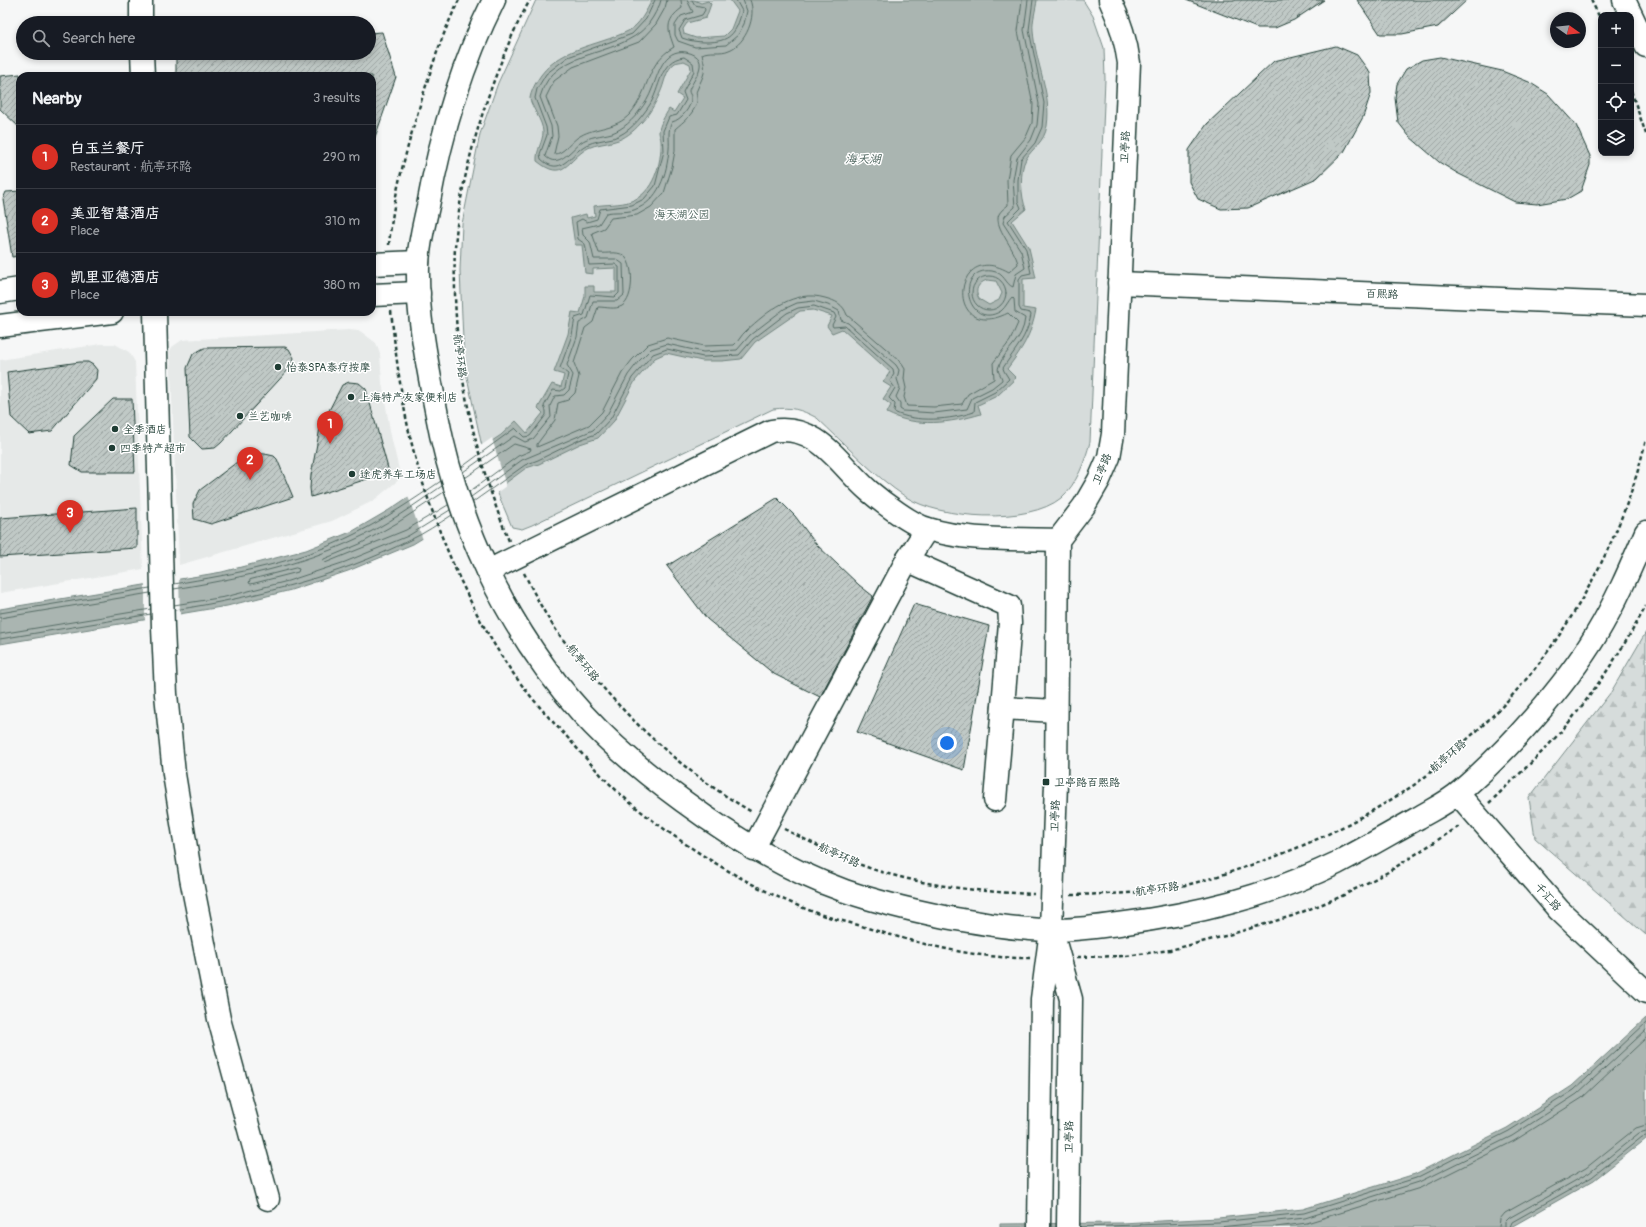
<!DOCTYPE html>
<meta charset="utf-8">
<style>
:root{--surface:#171b24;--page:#242831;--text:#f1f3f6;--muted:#9ea1a6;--line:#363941;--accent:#d93025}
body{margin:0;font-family:Pangolin,"LXGW WenKai TC",sans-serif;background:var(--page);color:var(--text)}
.controls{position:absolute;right:12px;top:12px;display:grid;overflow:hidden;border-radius:8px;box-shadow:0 2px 6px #0003}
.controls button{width:36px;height:36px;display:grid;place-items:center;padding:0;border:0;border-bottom:1px solid var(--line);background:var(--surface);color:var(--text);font:20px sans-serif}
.compass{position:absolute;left:1550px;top:12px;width:36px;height:36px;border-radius:50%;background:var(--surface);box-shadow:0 2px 6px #0003;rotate:105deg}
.you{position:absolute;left:947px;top:743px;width:14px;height:14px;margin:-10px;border:3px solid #fff;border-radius:50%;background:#1a73e8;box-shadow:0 0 0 6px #1a73e833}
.badge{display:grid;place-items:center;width:26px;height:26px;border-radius:50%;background:var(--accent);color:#fff;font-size:13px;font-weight:700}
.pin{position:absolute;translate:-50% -33px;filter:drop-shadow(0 1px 2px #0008)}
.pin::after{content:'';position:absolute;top:21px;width:14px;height:12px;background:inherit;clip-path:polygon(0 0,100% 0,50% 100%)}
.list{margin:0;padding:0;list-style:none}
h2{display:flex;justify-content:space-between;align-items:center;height:52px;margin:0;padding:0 16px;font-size:17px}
h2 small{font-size:13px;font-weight:400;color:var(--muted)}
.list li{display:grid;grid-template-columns:26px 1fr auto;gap:12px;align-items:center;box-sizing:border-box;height:64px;padding:0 16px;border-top:1px solid var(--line)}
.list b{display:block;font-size:15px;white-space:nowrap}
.list p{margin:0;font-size:13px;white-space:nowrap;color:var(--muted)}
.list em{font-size:13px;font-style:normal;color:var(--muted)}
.icon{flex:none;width:22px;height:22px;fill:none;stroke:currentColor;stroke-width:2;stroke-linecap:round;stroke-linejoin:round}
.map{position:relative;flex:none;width:1646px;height:1227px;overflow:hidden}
.search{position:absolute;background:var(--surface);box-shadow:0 2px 6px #0003;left:16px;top:16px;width:360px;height:44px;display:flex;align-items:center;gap:10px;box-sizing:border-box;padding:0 14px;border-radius:22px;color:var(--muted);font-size:15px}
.panel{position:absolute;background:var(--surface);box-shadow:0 2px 6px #0003;left:16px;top:72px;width:360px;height:244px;border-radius:12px}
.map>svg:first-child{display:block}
.built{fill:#e6e9e8}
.green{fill:#d6dcdb;stroke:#7a8c88}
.forest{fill:url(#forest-firs);stroke:#7a8c88}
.water{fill:#aab5b1;stroke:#72857f;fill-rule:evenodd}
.pier{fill:#f6f7f7}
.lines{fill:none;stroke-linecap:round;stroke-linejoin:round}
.shore{stroke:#576d66;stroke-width:1}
.building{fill:url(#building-hatch);stroke:#1f3d34}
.minor-casing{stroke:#1f3d34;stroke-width:25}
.path{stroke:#1f3d34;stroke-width:2.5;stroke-dasharray:4 3;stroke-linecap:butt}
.minor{stroke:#fff;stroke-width:22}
.poi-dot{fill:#1f3d34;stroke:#fff;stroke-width:1.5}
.labels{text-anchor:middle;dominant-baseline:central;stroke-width:3;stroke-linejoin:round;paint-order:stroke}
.street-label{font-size:11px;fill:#1f3d34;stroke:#fff}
.park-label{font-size:11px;fill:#445d55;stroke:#fff}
.poi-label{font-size:11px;fill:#1f3d34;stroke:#fff;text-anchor:start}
.water-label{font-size:12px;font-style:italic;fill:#49615a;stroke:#fff}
</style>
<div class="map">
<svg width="1646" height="1227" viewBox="0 0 1646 1227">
<defs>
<pattern id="forest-firs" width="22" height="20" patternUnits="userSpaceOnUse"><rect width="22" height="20" fill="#d6dcdb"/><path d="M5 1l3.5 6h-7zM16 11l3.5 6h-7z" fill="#b7bebd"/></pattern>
<pattern id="building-hatch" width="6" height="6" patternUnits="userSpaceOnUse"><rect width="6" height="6" fill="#c0c9c6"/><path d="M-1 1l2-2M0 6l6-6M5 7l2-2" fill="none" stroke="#9ba4a2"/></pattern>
</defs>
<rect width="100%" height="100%" fill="#f6f7f7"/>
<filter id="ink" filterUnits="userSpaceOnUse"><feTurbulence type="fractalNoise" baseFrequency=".025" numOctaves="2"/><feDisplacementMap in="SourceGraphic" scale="8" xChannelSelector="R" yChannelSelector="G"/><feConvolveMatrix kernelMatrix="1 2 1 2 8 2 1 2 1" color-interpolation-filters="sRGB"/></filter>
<g filter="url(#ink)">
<g class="built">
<path d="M348,330L360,331L376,343L380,354L382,383L391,436L401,478L373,501L332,521L179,565L170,351L172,347L182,340Z"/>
<path d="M101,344H115L129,352L135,362L143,569L0,593V360Z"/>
</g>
<path class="green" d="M536,0H1083L1093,16L1104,48L1105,79L1090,442C1085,461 1077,484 1061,498C1028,525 940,519 906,497C874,476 845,444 817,418C800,409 792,407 773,409L532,525L522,529L512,527L491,477L481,442L464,363L460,270L462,224L480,134L498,83Z"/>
<path class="forest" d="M1646,632V935L1535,838L1529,798L1611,692Z"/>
<g class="water">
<path d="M652,0H694L701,3L708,1L711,4L706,18L687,23L683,29L684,34L696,38L724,36L731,29L738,11L730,0H1037C1036,9 1032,21 1033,30C1035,63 1052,93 1047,126C1044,143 1033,147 1026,159C1019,170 1021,198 1026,209L1012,221L1029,248L1036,278L1023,279V308L1036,310C1031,336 1022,349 1007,369L1016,378L997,396L978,405L981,414C951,423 916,428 887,413L891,405L883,399L891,387L883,382L890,372L842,329L832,333L827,326L832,316L813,310L800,311L755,342L741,359L722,361H702L666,353L655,358L635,381L614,421L598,438L580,444L539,464L526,468L472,508L413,544L348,571L291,590L227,606L0,644V609L222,572L306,550L353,531L389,510L501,435L516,421L527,433L543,413L538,408L552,384L561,387L564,375L554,372L568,334L572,312L580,313L585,296V286H594V292H616V268L593,269V274L585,273L582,245H575L571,218L586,214L587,218L595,216L594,206C605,204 621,205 631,201C653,194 662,163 661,141C661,138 659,135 659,132C659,125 665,116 669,109L674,112L683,98L677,94L691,69L690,64L684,61C681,62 677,62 675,63C665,70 665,83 660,93C655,104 649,115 640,124C634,131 624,139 615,141C606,144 596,144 588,148C567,160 564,183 537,161C536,150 543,142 543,132C543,121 530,105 530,98C531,92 534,86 537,81C557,47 596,47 628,31C640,25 646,11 652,0ZM987,280L996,281L1002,293L999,300L989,305L979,299C974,290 978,283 987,280Z"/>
<path d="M1646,1018V1139L1594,1180L1511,1227H1000V1224L1121,1223L1218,1218L1303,1209L1415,1174L1507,1128L1572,1086Z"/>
</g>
<g class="pier">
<path d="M492,438L506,486L473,510L423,540L408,496Z"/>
<path d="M179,577L180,616L145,621V583Z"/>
</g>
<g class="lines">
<g class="shore">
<path d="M667,0L665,8L656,24L639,42L573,67L554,81L546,97L557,126L558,136L554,154C563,155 572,140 580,136C597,126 615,130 630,114C651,89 645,64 674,47C668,30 664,21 682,8L681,0"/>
<path d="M687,0L693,12L681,16L675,25V35L678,41L695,47L726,45L738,35L744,24L747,11L743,0"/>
<path d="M692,0L695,5L704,7L705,10L702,15L685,20L679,30L682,38C690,41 698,42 706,42C730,42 736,34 742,11L736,0"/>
<path d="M750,0C757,16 746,44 729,50C721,54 709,50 702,54C707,73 704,73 697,90C695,93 698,98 697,102C693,115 684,121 675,129V151L672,167L664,193L651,207L637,215L611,218L604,228L592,233L599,253C607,254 616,251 623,255C635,263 634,299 622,306C615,310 606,307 598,307L593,322L585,328L574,363L579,376L575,393L568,400L558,403L555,420L537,444V447L589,425L602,412L622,373L632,360L648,344L667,338L704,346L734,345C739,341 741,335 746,331C768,311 794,289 825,298C836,301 843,304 847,315L900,361L905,369L904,379L906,388L904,397L907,406L934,407L962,404L968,394L994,379L993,363L1010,341L1018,323L1008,313C945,345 950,238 1009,272L1018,264C1015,248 993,227 999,214C1001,210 1005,208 1008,205L1007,180L1011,155L1026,137L1032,123L1033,104L1018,31L1022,0"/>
<circle cx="989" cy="293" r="17"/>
<path d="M462,467L515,428L524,437L530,436L546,415V411L544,406L553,390L561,391L565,388L568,374L560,368L572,335L575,318L584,315L590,295L615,297L619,293V267L615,264L589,265L585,244L578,239L576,222L582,219L587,222L597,219L600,209L632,205L644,199L655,186L664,151L663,131L669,117L677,115L686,100L683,92L694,71L693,63L684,57C659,60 661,88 649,106C640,119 629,133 613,138C604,140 594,141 586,145C570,154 561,178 541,159L540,154L547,135L546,127L535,98L537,89L546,74L568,57L632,34L646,19L655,0"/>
<path d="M463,472L514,436L525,442L533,439L551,417L550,406L555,396L564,395L569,390L573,375L567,365L577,337L579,323L588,318L593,301H617L624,295L623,264L616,259H594L590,242L583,235L582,228L599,224L606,213C614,211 625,213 634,210C659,201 667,174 669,149C670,139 667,131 672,122C681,120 692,107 691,97C691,95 689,93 689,91C689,84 716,58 686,52C663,48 658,75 652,89C649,97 645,104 640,110C633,120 623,129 612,133C601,136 589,136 580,143C570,151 558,169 545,156L552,136L551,126L540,97C554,43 629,61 653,17C656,11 660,6 661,0"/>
<path d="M465,478L514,444L531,449L530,451L518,456L469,492"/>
<path d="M444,492L397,523L360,544L324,559L323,561L325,563L406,530L448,505"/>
<path d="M471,497L522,460L593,430L607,415L628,375L638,362L651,349L667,344L703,352L737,350L750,335L784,309L797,303L814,301L828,305L839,311L841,320L848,323L896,365L899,370L897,379L900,388L896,397L900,403V409L903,411L934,413L967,409L972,398L992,388L1002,380C1002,375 996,372 999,366C1005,349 1023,341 1025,318L1015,312L1014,299L1012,297C1008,301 1006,307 1001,311C967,332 953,266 992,271C1005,273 1005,284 1013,287L1016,274L1025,268L1021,251L1003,223L1005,216L1015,207L1013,180L1017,158L1031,140L1037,125L1039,104L1024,30L1028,0"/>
<path d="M473,502L525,465L538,460L579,440L596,434L611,418L632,378L653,354L667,349L703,357L739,355L753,339L787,313L798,308L814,306L834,313L836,317L832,325L833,327L845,326L893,369L894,374L890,381L895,388L889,398L895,404L894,412C916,423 951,420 974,412L975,402L995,392L1009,379L1004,371L1003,368C1015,349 1027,338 1031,315L1030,313L1021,311L1019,307V279L1022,275L1031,273L1026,249L1008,221L1021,208L1018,201V180L1021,159L1035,143L1042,127L1044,103L1029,30L1033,0"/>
<path d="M296,568L299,569L298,572L251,584L249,583L250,580Z"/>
<path d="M174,584C235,574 300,562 355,534C385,519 413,500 441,481"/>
<path d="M174,589C236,579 299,566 356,539C387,525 414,505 442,486"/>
<path d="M174,605L225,597L288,581L345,562L408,536L450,510"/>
<path d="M175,610C255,597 337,577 410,540C425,533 438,524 452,515"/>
<path d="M0,613L150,588"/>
<path d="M0,618L150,593"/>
<path d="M0,634L151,609"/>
<path d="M0,639L151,614"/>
<path d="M1080,1227L1219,1222L1304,1213L1416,1178L1509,1131L1574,1090L1646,1023"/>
<path d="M1220,1227L1305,1218L1419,1182L1512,1136L1577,1094L1646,1030"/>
<path d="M1276,1227L1307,1223L1420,1188L1514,1141L1582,1098L1646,1038"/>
<path d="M1499,1227L1500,1219L1505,1213L1586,1168L1636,1128L1646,1125"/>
<path d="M1505,1227V1222L1509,1218L1589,1173L1639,1133L1646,1131"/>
<path d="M1510,1227L1512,1222L1592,1177L1642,1137L1646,1136"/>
</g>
</g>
<g class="building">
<path d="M1186,0H1324L1294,20L1275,28H1257Z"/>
<path d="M1357,0H1467L1438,27L1402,34H1380Z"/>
<path d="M382,32L396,77L374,140L372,139V76H176V53H369V33Z"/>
<path d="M1336,46L1357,55L1370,73L1371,93L1363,117L1344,152L1317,178L1248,208L1221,209L1198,199L1189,182V150L1207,124L1274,61Z"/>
<path d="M1440,57L1502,71L1529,82L1548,94L1576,125L1590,156V165L1581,191L1567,199L1537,204L1515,202L1457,173L1439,162L1409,136L1398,122L1395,98L1397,84L1406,69L1422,60Z"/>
<path d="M20,74V128L0,109V76Z"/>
<path d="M20,191V256L12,257L3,199L6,192Z"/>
<path d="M285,347L289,349L294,358L290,368L221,443L215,448L202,449L190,437L187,368L193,354L204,348Z"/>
<path d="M80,362H88L93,365L97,370L96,379L52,431L29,434L11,417L7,372Z"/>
<path d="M349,382L359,383L366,389L389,472L311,497L310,488L311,475L320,428L342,385Z"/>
<path d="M113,399H132L135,472H82L71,465L74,436Z"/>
<path d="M249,453L265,454L274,456L277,459L293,497L211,524L194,519L193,504L200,490Z"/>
<path d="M777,498L795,516L816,544L859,585L873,596L820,697L774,674L707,619L667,566Z"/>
<path d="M137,508V548L0,557V518Z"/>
<path d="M914,604L989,626L964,770L857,732Z"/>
</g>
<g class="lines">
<g class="minor-casing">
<g id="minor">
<path d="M494,0C462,64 441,134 428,206C424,225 418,246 418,267C417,315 427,363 436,410C456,520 506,629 582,713C612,746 647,775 683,801C733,838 786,870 845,891C877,902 911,910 945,917C979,923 1013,929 1047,930C1071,931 1096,927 1119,924C1197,914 1266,897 1337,863C1364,849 1391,833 1418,818C1433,809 1449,802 1462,790C1509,749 1564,688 1596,635C1616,602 1631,567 1646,532"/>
<path d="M1624,0L1646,46"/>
<path d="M141,23V0"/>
<path d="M142,53L143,76"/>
<path d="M372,264L418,262"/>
<path d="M1119,283L1646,305"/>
<path d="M0,292L20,289"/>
<path d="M372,295L419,293"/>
<path d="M155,312L163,628L166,694L174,774L191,878L219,1019L268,1199"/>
<path d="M0,326L112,312"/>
<path d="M907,560L1009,606L1010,623L995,800"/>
<path d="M488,571L771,431C819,423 838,464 869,491C882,502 912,525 928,529C970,542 1016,538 1058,540"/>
<path d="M1003,708L1056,711"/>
<path d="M1458,794L1559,910L1646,992"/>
<path d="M753,849L907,560L927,529"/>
<path d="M1054,939L1071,999L1068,1227"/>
<path d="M1039,1227L1042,999L1051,930L1056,783L1058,540L1084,506L1099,480L1109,457L1113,434L1129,63C1126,40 1120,21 1110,0"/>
</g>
</g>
<g class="path">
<path d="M1591,0L1601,20"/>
<path d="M1631,91L1646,134"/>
<path d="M389,245C393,197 406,151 420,105C431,69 442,34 459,0"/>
<path d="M391,311C397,366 404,422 420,474C439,535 465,598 499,652C518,683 543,712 568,738C590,763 612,789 638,809C688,849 751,888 811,911C826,917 843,921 858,925C913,942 973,959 1030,958"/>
<path d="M509,541C477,462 457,379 455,294C455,279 454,263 455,248C458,198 471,148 487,100C499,66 512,32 530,0"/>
<path d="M524,573C532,589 540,605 550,621C564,643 582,663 599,683C643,734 693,778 752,812"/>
<path d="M1489,803C1516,777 1546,750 1570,721C1599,685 1624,647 1646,606"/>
<path d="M784,829C817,845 850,863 885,873C934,887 984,892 1034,894"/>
<path d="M1071,895C1103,894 1135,894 1166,889C1196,884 1225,874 1254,864C1311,845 1364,818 1414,785C1431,773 1447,758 1462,744C1481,727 1500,710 1516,691C1576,624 1627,526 1646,439"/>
<path d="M1077,957L1126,956L1170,950L1225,936L1292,916L1340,897L1388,872L1461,825"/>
</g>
<use href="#minor" class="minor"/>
</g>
</g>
<g class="poi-dot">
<circle cx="278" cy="367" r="4"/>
<circle cx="351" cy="397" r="4"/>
<circle cx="240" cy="416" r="4"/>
<circle cx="115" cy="429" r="4"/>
<circle cx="112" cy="448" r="4"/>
<circle cx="352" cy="474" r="4"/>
<rect x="1042" y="778" width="8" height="8" rx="2"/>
</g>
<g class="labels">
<g class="street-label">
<text transform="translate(1125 147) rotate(-87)">卫亭路</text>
<text transform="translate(1382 294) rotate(2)">百熙路</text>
<text transform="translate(460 356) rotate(83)">航亭环路</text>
<text transform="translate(1102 469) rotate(-68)">卫亭路</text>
<text transform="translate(583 663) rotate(51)">航亭环路</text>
<text transform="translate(1448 756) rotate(-41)">航亭环路</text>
<text transform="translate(1055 816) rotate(-88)">卫亭路</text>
<text transform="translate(839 855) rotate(24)">航亭环路</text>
<text transform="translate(1157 889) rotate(-8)">航亭环路</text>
<text transform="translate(1548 897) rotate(48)">千汇路</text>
<text transform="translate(1069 1137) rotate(-89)">卫亭路</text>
</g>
<g class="park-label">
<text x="682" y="214">海天湖公园</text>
</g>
<g class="poi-label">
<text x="286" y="367">怡泰SPA泰疗按摩</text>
<text x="359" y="397">上海特产友家便利店</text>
<text x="248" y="416">兰艺咖啡</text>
<text x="123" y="429">全季酒店</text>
<text x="120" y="448">四季特产超市</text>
<text x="360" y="474">途虎养车工场店</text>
<text x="1054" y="782">卫亭路百熙路</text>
</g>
<g class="water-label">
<text x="863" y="159">海天湖</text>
</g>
</g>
</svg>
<div class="controls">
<button>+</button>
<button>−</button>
<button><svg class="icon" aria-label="locate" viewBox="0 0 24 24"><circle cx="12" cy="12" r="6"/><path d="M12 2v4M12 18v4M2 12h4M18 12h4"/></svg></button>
<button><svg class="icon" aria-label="layers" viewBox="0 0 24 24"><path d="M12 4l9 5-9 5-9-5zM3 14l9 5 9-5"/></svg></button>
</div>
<svg class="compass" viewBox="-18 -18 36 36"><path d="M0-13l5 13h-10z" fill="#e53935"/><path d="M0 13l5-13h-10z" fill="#9ea1a6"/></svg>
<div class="you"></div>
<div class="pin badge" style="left:330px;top:444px">1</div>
<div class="pin badge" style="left:250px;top:480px">2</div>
<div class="pin badge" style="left:70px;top:533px">3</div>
<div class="search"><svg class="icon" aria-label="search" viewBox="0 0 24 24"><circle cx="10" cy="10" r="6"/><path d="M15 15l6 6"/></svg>Search here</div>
<section class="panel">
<h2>Nearby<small>3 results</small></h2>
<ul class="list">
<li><span class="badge">1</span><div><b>白玉兰餐厅</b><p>Restaurant · 航亭环路</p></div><em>290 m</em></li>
<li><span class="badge">2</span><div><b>美亚智慧酒店</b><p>Place</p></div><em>310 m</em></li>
<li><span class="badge">3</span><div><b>凯里亚德酒店</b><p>Place</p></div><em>380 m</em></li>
</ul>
</section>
</div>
